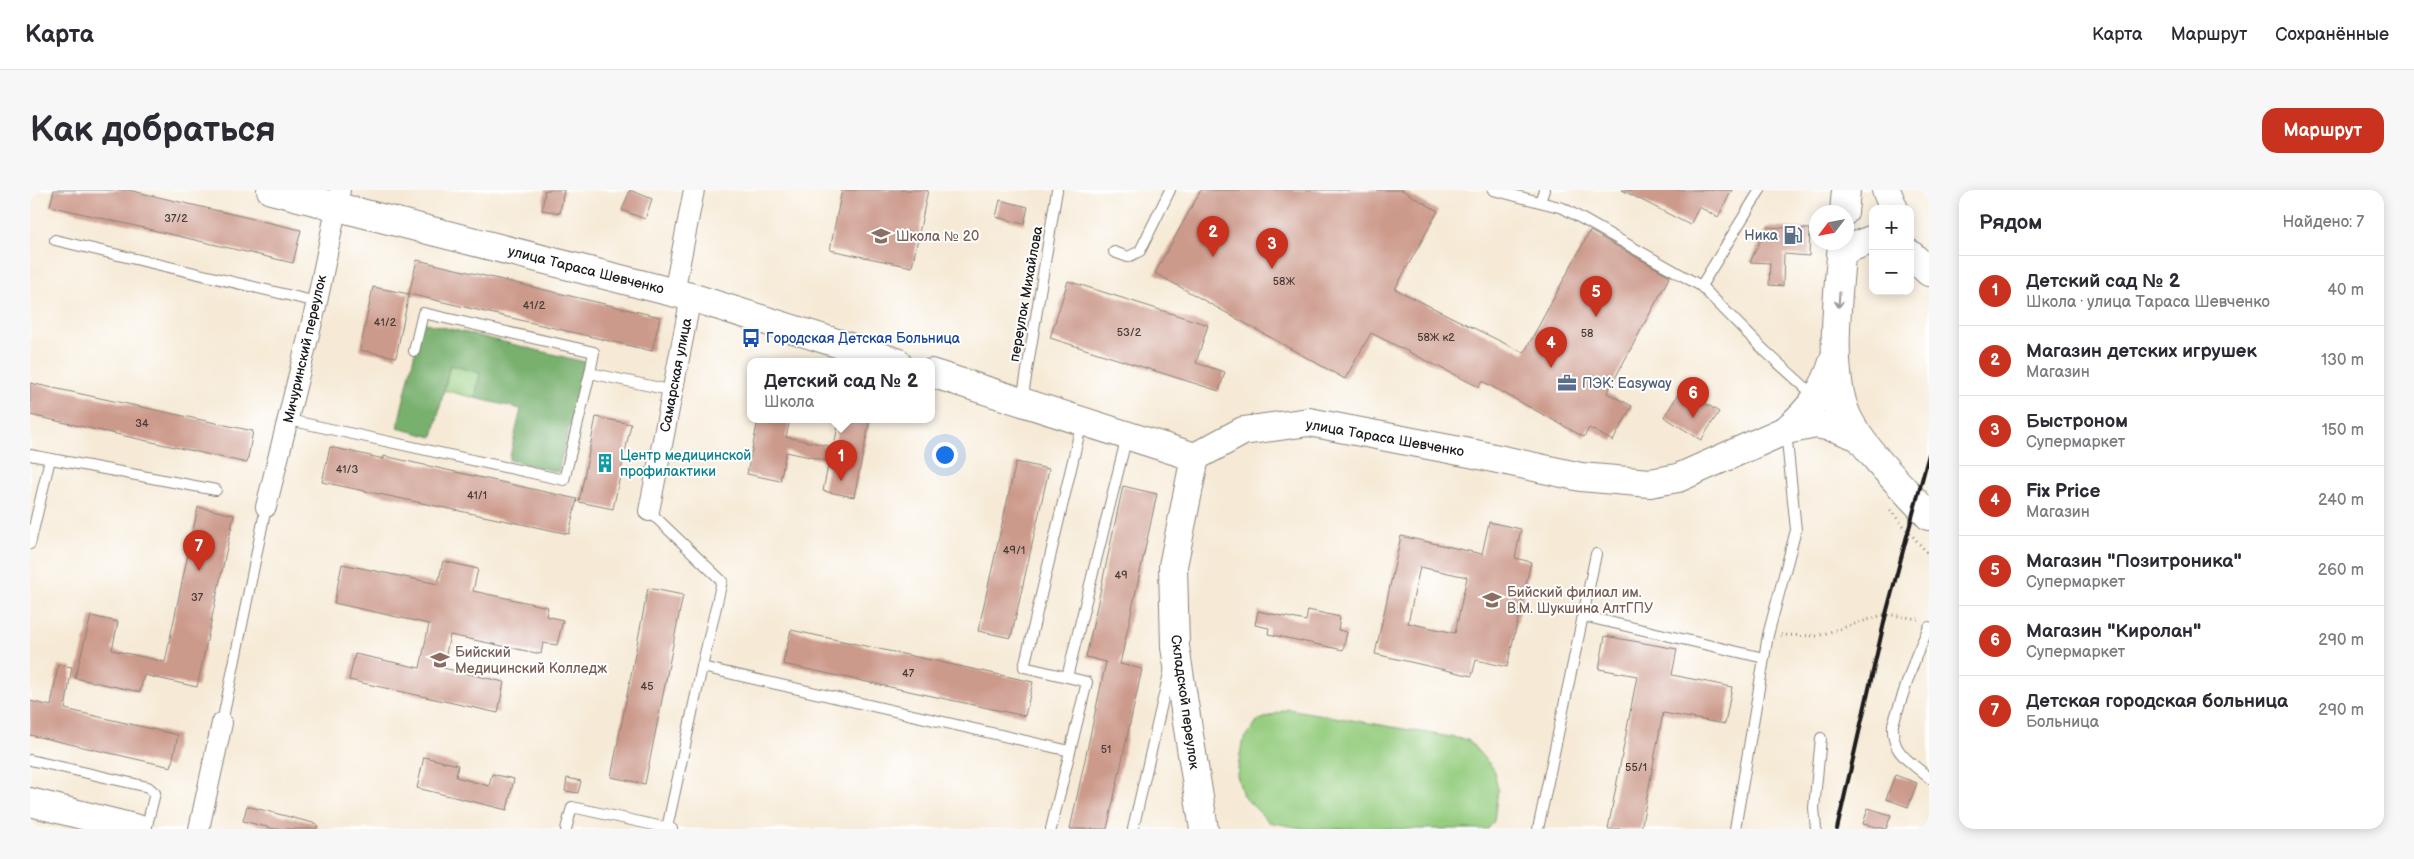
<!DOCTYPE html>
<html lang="ru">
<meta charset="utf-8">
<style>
:root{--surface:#fff;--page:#f7f7f7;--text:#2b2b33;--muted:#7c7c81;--line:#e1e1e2;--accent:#c8321e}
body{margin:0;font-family:"Balsamiq Sans",sans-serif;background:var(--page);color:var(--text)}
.controls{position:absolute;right:15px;top:15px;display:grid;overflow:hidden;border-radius:10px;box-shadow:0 2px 12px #0003}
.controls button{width:45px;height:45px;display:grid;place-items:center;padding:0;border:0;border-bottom:1px solid var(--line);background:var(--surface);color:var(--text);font:25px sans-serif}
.compass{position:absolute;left:1779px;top:15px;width:45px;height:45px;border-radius:50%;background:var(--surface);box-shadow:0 2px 12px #0003;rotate:238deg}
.you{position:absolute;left:914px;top:264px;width:18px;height:18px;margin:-12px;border:4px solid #fff;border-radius:50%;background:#1a73e8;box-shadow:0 0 0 8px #1a73e833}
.badge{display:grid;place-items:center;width:32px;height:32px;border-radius:50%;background:var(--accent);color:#fff;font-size:16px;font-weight:700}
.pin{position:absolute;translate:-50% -41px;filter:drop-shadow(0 1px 2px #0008)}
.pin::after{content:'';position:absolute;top:26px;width:18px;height:15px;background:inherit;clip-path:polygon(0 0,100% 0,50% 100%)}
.popup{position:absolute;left:717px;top:168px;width:188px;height:65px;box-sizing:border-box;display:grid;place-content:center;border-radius:10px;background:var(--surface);filter:drop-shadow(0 1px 4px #0005);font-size:16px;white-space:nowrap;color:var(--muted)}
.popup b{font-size:19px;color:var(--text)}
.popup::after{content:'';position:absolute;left:50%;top:100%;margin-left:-10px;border:10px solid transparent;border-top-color:var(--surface)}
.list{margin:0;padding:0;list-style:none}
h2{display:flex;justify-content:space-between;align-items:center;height:65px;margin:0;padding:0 20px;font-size:21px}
h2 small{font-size:16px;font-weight:400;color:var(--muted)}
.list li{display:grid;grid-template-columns:32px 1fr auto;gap:15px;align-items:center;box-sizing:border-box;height:70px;padding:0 20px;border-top:1px solid var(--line)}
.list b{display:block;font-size:19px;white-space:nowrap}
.list p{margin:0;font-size:16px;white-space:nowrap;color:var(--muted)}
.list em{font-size:16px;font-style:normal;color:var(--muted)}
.map{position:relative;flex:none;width:1899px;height:639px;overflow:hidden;border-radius:15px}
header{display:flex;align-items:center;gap:30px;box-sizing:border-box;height:70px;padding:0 25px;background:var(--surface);border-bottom:1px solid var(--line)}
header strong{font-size:24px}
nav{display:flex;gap:28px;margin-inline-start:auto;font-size:18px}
.intro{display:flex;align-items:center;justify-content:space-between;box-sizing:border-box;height:120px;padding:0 30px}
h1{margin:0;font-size:35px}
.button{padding:12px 22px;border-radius:15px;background:var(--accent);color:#fff;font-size:18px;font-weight:700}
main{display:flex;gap:30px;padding:0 30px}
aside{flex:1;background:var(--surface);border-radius:15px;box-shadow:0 2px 12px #0003}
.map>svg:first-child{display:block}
.green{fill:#96cd80;stroke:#59744e}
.forest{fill:#78b06e;stroke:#4a6645}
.building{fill:#cc9a8b;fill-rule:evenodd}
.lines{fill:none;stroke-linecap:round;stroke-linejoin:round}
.lane-casing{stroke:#898379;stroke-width:12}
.street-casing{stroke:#898379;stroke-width:22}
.secondary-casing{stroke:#898379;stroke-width:30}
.path{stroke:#898379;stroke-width:3;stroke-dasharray:1 4;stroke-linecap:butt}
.lane{stroke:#fff;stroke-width:10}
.street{stroke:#fff;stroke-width:20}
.secondary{stroke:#fff;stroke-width:28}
.rail{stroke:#1c1c1c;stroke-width:4}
.oneway{stroke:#999}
.labels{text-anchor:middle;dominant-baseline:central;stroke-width:4;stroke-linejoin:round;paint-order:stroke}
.number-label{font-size:11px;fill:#483c38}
.service-label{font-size:14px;fill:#4e5e75;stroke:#fff;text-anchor:end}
.education-label{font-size:14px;fill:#785e54;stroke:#fff;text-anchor:start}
.street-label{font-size:14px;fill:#1c1c1c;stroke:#fff}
.transit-label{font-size:14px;fill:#164399;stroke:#fff;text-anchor:start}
.culture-label{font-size:14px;fill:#0d838f;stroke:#fff;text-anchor:start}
</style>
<header>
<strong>Карта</strong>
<nav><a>Карта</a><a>Маршрут</a><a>Сохранённые</a></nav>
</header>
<div class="intro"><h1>Как добраться</h1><a class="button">Маршрут</a></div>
<main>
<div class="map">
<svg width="1899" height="639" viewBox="0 0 1899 639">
<rect width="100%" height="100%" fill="#fff"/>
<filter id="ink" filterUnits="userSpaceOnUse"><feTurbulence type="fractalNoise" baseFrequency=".02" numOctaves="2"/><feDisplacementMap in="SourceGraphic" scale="10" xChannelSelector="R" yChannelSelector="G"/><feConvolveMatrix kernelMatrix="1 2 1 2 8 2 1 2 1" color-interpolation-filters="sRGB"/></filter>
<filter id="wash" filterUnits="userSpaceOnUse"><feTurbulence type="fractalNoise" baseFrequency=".0096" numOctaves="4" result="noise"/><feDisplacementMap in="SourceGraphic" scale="20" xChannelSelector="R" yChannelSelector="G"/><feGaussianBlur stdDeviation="1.12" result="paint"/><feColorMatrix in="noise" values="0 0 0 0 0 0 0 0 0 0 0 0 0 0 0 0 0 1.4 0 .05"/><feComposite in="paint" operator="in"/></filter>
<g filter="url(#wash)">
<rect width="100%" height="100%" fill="#f6ead6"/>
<g class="green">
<path d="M420,175L451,183L445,208L414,200Z"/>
<path d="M1258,519L1438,550L1463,578L1468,599L1464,631L1458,639H1276L1239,632L1213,606L1207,585L1212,553L1227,531Z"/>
</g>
<path class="forest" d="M392,132L555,172L528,282L479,270L491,219L445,208L450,183L420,175L403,247L367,238Z"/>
<g id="blocks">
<g class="building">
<path d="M24,0H98L271,40L263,73L20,16Z"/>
<path d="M515,0H534L530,23L512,20Z"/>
<path d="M600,0L622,9L615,29L592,20Z"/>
<path d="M812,0H898L882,77L800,60Z"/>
<path d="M1171,0H1372L1408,21L1365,99L1494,163L1560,41L1640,86L1577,203L1602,216L1583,251L1559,238L1554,247L1452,191L1449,197L1341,143L1315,189L1125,83Z"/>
<path d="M1592,0H1702L1688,27L1669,17L1660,35Z"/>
<path d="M970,10L998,17L994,34L966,27Z"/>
<path d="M1737,37L1780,39L1779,66L1754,64L1753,96L1739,95L1740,73L1720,72Z"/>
<path d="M387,70L630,127L622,161L379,104Z"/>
<path d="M1038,91L1178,135L1166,173L1195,182L1189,201L1020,148Z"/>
<path d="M343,97L379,104L366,167L330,160Z"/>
<path d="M0,193L223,241L217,273L0,225Z"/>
<path d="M1652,198L1689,222L1671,250L1634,227Z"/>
<path d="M566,227L601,234L583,319L549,312Z"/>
<path d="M728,230H760L756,247L804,257L809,230H840L824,307L793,301L799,271L756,262L750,291L717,284Z"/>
<path d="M300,257L354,269V266L547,309L539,344L292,292Z"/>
<path d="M986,272L1019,279L981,448L948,441Z"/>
<path d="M1093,296L1127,304L1090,474L1112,479L1077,639H1040L1076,472L1056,467Z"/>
<path d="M168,317L204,325L167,497L114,485L110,502L45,488L61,426L88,432L82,460L135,472Z"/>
<path d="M1459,332L1491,339L1485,368L1501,372L1477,477L1446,470L1442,486L1345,464L1371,346L1452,364ZM1390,377L1437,387L1425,443L1378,433Z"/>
<path d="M413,371L448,379L443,401L518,417L516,426L533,430L527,455L513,453L511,464L420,445L413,478L474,492L468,523L319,490L325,464L390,478L399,434L304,413L312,374L408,394Z"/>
<path d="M618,398L653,405L615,594L581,587Z"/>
<path d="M1278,420L1310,427L1308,440L1317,442L1313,460L1238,444L1239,438L1225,435L1228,421L1276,431Z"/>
<path d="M761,440L1003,492L995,526L753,474Z"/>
<path d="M1575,446L1647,459L1642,485L1702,497L1695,534L1633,523L1611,639H1578L1607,486L1569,479Z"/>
<path d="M28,475L42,477L35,519L148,545L141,577L0,545V511L21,516Z"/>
<path d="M394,567L428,575L426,587L459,596L462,584L484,589L477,620L387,598Z"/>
<path d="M1865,585L1887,593L1878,617L1856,609Z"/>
<path d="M537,588L551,591L548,603L535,601Z"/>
<path d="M217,616L287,634V639H245L213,631Z"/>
<path d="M1838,618L1861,625L1856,639L1833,634Z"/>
</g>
</g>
</g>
<g filter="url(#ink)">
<use href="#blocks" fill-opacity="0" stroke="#898379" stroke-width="1"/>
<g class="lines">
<g class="lane-casing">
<g id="lane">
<path d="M1463,0L1533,18L1671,96L1735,161L1810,229"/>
<path d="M1510,12L1514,0"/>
<path d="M25,50L287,112"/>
<path d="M1084,62L1098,67L1110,61L1140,0"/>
<path d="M1671,96L1730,0"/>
<path d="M384,161L393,123L564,162L560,183L644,201"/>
<path d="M992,211L1027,0"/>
<path d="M259,230L534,290L560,183"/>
<path d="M0,265L186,300"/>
<path d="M619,321L692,391L672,477"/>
<path d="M0,354L20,269"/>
<path d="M1553,426L1734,468"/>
<path d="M1899,437L1886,466L1863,534C1861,564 1879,570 1899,588"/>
<path d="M1037,487L994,477L1052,232"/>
<path d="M192,533L236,317"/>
<path d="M0,570L118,597L125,603L116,639"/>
<path d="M637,638L672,477L1040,561"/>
<path d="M536,639L542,617L642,639"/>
<path d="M1021,639L1057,492L1037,487L1097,246"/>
<path d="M1103,639L1140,479"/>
<path d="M1508,639L1566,364"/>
<path d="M1705,639L1738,445L1766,340L1756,241"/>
<path d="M1786,639L1784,618L1791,548"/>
</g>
</g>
<g class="street-casing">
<g id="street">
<path d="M644,103L664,0"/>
<path d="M236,317L287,112L310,0"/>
<path d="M619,321L661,107"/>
<path d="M169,639L192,533"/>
</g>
</g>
<g class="secondary-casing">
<g id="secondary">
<path d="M241,0L661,107L867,172"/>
<path d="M1856,0L1864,19"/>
<path d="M1814,22L1816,0"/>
<path d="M1812,52C1809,102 1797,181 1817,226C1831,257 1875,300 1899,326"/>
<path d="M1812,61L1843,49"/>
<path d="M1880,64L1899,82"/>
<path d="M901,183L1165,267L1213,241L1279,232L1445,264L1551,287L1620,293L1648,288L1756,240L1786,234L1806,238L1829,247"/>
<path d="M1756,240C1780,220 1795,200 1804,169"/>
<path d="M1165,267L1143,376L1145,457L1174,639"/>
<path d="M0,612L108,639"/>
</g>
</g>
<g class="path">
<path d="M1860,320L1899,365"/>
<path d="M1751,445L1787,446L1856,424L1888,429"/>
</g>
<use href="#lane" class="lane"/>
<use href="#street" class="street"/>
<use href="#secondary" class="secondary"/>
<path class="rail" d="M1807,639L1856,424L1899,264"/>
</g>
<defs><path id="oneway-shaft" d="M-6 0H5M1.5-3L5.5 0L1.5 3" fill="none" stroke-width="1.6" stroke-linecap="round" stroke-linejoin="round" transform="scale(1.25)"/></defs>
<use class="oneway" href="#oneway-shaft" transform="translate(1809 110) rotate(94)"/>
</g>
<defs>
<g id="fuel-bare" transform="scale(1.5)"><path d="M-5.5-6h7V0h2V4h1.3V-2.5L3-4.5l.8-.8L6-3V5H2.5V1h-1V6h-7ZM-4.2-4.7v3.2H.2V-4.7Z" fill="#5c6f8a" stroke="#fff" stroke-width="2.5" paint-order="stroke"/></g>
<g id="school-bare" transform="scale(1.5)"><path d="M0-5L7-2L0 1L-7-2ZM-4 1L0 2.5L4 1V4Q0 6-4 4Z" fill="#8d6e63" stroke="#fff" stroke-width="2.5" paint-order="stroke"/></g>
<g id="bus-bare" transform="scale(1.5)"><path d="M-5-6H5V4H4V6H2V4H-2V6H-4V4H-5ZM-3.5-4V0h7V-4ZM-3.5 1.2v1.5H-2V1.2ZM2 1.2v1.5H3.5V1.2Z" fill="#1a4fb4" stroke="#fff" stroke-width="2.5" paint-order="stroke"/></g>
<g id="office-bare" transform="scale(1.5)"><path d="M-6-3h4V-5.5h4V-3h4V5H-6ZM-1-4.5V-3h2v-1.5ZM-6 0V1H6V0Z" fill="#5c6f8a" stroke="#fff" stroke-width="2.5" paint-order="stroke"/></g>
<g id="building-bare" transform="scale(1.5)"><path d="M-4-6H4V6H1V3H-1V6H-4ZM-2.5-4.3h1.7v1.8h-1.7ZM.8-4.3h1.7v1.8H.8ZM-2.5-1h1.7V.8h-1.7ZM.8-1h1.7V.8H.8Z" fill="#0f9aa8" stroke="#fff" stroke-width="2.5" paint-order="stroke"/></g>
<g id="university-bare" transform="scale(1.5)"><path d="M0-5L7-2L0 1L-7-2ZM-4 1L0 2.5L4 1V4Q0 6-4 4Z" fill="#8d6e63" stroke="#fff" stroke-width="2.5" paint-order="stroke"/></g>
</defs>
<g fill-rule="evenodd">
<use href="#fuel-bare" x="1763" y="45"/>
<use href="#school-bare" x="851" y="46"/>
<use href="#bus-bare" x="721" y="148"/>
<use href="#office-bare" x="1537" y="193"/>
<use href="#building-bare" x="575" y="273"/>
<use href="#university-bare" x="1462" y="410"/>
<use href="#university-bare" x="410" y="470"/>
</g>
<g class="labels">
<g class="number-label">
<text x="146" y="28">37/2</text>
<text x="1254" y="91">58Ж</text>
<text x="504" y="115">41/2</text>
<text x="355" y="132">41/2</text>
<text x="1099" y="142">53/2</text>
<text x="1557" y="143">58</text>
<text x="1406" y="147">58Ж к2</text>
<text x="112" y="233">34</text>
<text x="317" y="279">41/3</text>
<text x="447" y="305">41/1</text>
<text x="984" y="360">49/1</text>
<text x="1091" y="385">49</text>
<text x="167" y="407">37</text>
<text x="878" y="483">47</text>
<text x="617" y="496">45</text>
<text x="1076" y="559">51</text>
<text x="1606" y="577">55/1</text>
</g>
<g class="service-label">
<text x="1748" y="45">Ника</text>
<text x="1552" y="193" text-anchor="start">ПЭК: Easyway</text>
</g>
<g class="education-label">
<text x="866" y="46">Школа № 20</text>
<text x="1477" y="402">Бийский филиал им.<tspan x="1477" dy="16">В.М. Шукшина АлтГПУ</tspan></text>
<text x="425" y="462">Бийский<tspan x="425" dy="16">Медицинский Колледж</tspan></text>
</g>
<g class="street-label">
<text transform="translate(556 80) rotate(14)">улица Тараса Шевченко</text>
<text transform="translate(996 104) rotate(-80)">переулок Михайлова</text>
<text transform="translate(275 159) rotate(-77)">Мичуринский переулок</text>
<text transform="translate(646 185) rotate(-79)">Самарская улица</text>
<text transform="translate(1355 248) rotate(10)">улица Тараса Шевченко</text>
<text transform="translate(1155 512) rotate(82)">Складской переулок</text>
</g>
<g class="transit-label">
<text x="736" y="148">Городская Детская Больница</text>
</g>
<g class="culture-label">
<text x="590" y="265">Центр медицинской<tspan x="590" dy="16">профилактики</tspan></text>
</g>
</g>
</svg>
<div class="controls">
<button>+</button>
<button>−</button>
</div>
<svg class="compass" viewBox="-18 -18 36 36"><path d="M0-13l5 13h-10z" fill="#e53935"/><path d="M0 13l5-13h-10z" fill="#7c7c81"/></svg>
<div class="you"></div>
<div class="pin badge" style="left:811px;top:291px">1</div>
<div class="popup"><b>Детский сад № 2</b>Школа</div>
<div class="pin badge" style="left:1183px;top:67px">2</div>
<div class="pin badge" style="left:1242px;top:79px">3</div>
<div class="pin badge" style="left:1521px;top:178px">4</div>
<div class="pin badge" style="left:1566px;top:127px">5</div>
<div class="pin badge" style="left:1663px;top:228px">6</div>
<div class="pin badge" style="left:169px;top:381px">7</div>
</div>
<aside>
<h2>Рядом<small>Найдено: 7</small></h2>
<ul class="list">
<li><span class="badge">1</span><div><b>Детский сад № 2</b><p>Школа · улица Тараса Шевченко</p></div><em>40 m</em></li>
<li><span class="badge">2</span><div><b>Магазин детских игрушек</b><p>Магазин</p></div><em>130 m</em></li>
<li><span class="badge">3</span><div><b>Быстроном</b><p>Супермаркет</p></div><em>150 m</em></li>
<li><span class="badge">4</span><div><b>Fix Price</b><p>Магазин</p></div><em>240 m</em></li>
<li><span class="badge">5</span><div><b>Магазин &quot;Позитроника&quot;</b><p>Супермаркет</p></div><em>260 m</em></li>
<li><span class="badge">6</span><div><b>Магазин &quot;Киролан&quot;</b><p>Супермаркет</p></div><em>290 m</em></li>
<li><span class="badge">7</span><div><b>Детская городская больница</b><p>Больница</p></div><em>290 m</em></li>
</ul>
</aside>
</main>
